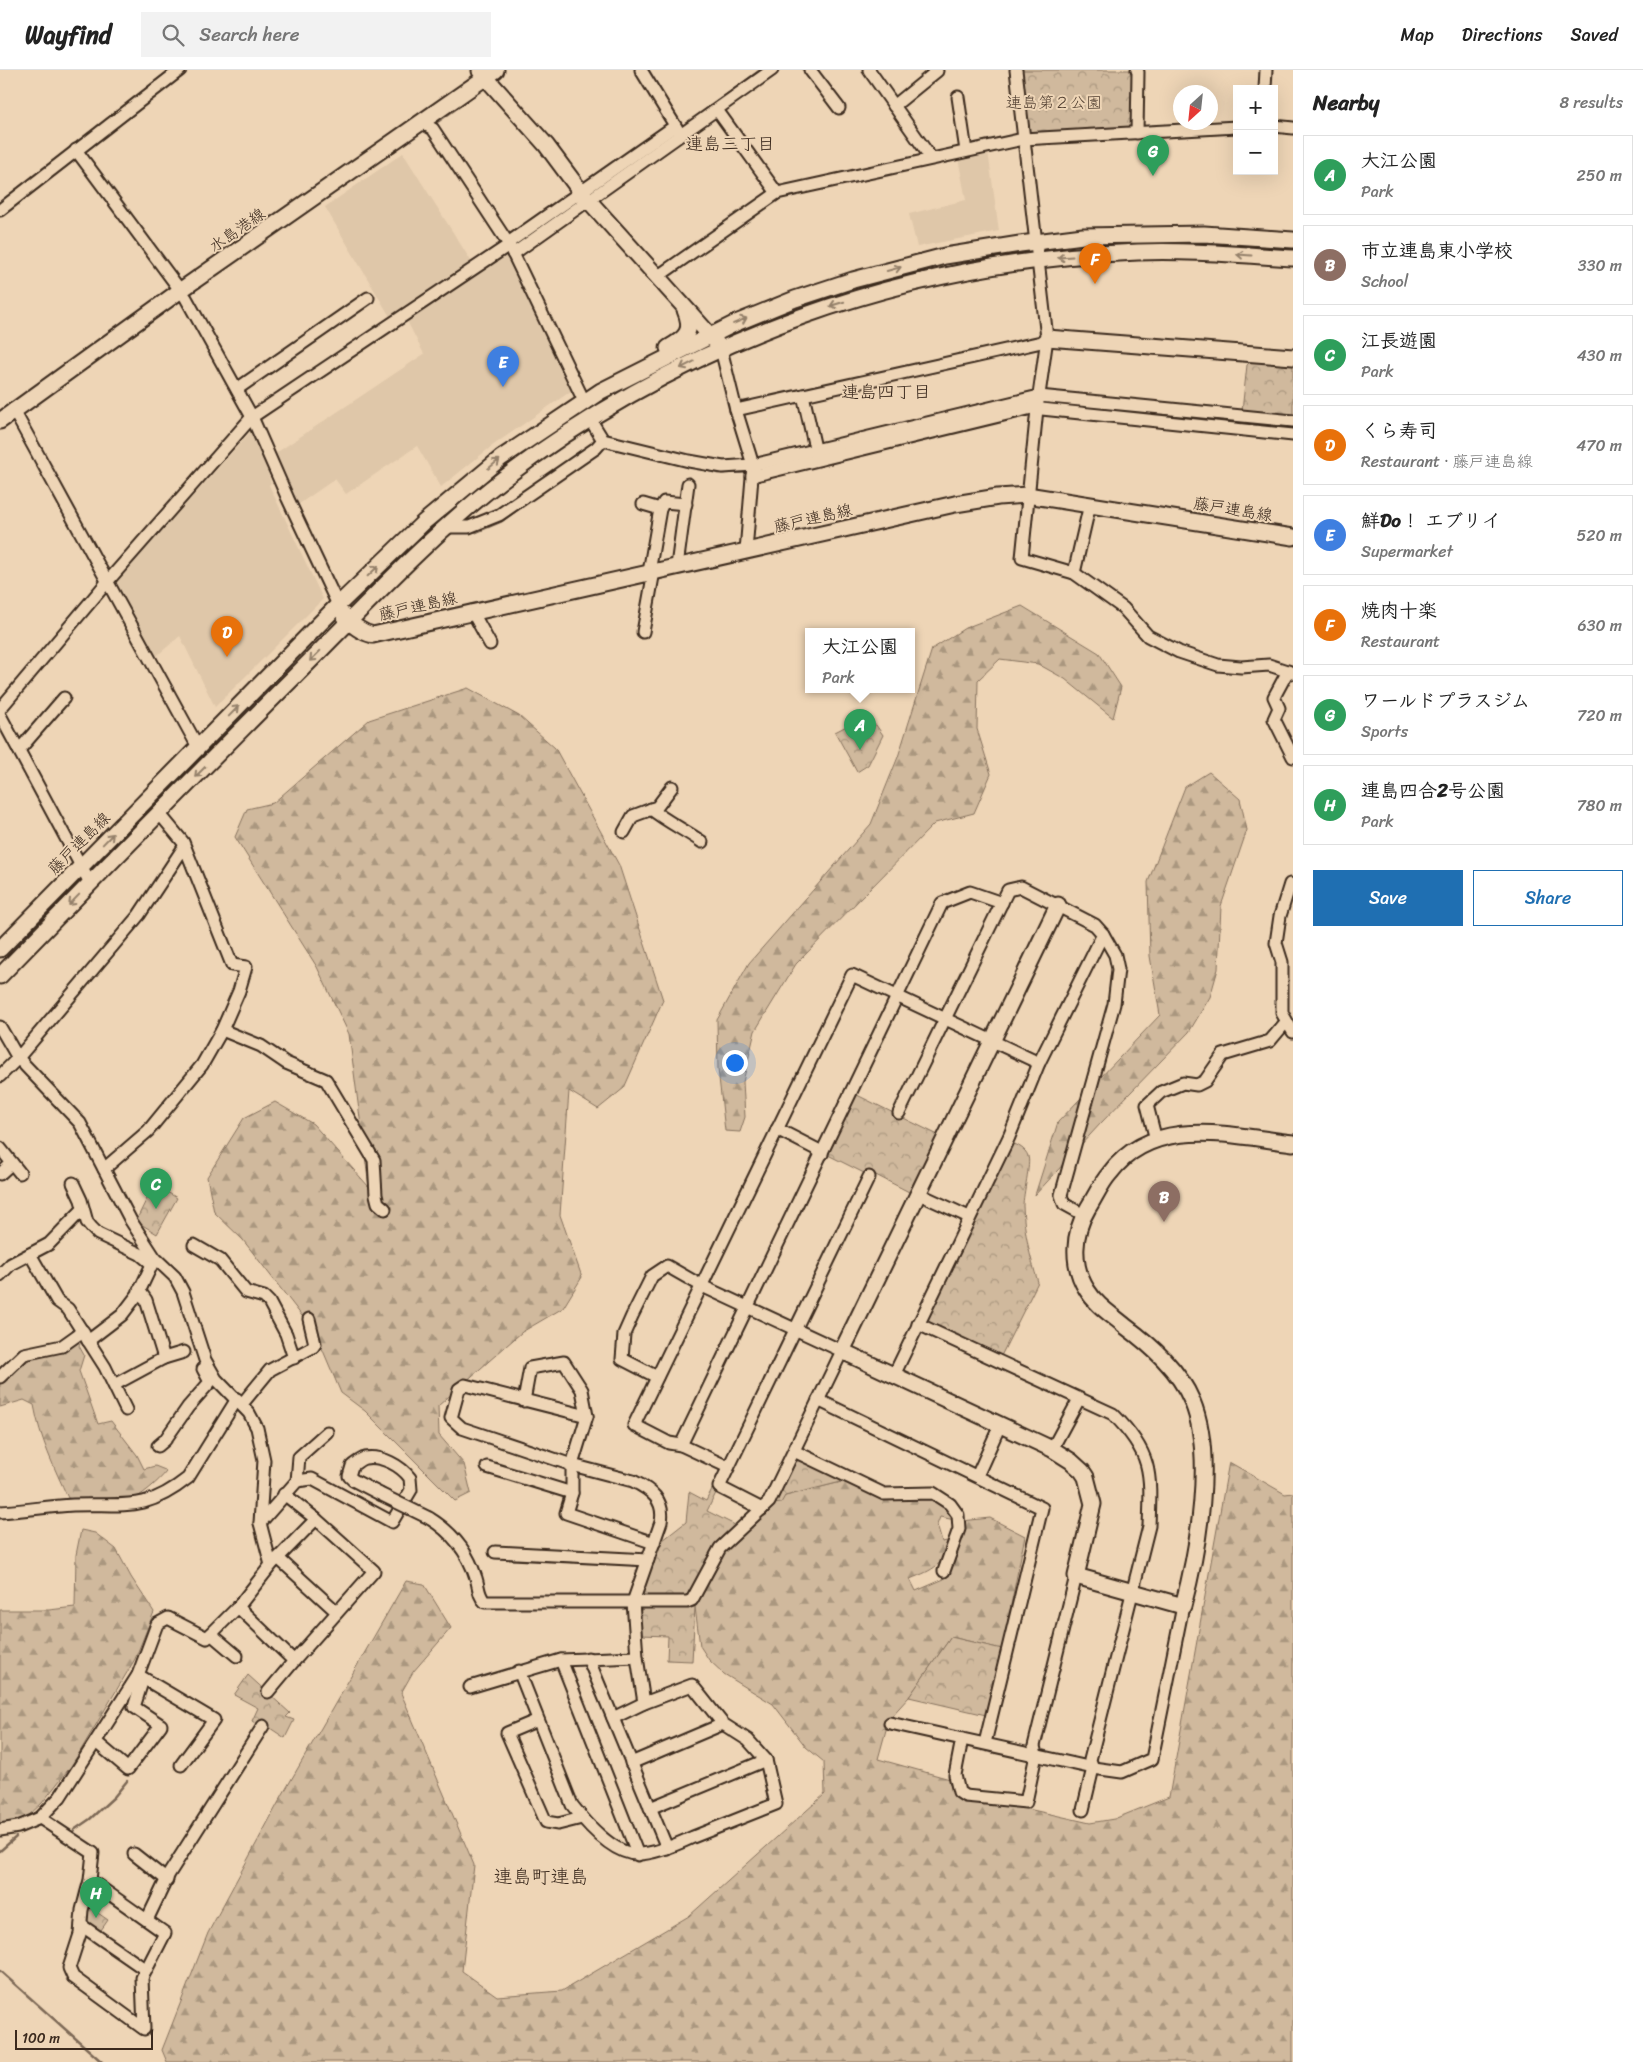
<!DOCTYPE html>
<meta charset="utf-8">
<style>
:root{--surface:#fff;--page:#f2f2f2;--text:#222;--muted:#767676;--line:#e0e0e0;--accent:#1f6fb2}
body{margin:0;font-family:Sriracha,"Klee One",sans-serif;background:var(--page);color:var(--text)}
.controls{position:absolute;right:15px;top:15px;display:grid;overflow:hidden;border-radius:0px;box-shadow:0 5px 20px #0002}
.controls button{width:45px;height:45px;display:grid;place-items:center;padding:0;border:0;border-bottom:1px solid var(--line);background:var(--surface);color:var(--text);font:25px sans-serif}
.compass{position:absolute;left:1173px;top:15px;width:45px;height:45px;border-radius:50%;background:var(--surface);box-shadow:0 5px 20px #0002;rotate:207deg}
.scale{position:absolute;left:15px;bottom:12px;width:138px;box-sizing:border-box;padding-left:5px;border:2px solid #3b2a1e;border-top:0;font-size:14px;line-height:18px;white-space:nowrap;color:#3b2a1e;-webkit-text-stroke:4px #eed5b6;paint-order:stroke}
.you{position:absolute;left:734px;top:992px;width:18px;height:18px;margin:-12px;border:4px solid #fff;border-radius:50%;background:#1a73e8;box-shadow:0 0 0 8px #1a73e833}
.badge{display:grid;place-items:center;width:32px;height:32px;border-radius:50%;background:var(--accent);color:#fff;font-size:16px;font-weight:700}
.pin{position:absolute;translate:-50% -41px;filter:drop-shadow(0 1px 2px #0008)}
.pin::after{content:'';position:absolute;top:26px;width:18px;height:15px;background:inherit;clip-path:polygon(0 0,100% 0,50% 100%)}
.popup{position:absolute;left:805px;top:558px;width:110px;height:65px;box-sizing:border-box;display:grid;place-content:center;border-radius:0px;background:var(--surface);filter:drop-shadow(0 1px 4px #0005);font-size:16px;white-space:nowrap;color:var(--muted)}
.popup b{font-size:19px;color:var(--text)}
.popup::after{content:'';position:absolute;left:50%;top:100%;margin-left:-10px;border:10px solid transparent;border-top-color:var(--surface)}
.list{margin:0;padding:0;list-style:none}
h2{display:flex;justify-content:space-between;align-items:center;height:65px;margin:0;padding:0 20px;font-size:21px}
h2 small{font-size:16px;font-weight:400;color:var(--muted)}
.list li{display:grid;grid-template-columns:32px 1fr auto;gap:15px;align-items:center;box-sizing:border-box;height:80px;margin:0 10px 10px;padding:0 10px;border:1px solid var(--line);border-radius:0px}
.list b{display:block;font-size:19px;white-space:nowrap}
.list p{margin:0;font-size:16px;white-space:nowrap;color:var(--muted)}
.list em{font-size:16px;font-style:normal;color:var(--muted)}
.actions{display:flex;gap:10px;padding:15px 20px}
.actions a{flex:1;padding:11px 0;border:1px solid var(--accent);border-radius:0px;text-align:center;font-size:18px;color:var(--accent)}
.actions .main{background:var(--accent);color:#fff}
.icon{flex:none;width:28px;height:28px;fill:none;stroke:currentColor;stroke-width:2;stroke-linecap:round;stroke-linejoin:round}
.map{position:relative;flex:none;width:1293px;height:1992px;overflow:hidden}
header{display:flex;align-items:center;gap:30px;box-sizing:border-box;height:70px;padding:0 25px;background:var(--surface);border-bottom:1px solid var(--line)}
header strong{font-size:24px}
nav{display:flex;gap:28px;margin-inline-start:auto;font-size:18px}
.search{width:350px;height:45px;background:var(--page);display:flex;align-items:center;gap:12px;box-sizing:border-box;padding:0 18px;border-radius:0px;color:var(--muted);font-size:19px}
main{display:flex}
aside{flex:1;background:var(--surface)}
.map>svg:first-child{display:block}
.built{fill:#dfc7a9}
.grass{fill:#d0b99d;stroke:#86725e}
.forest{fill:url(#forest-firs);stroke:#86725e}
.park{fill:url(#park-crowns);stroke:#86725e}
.water{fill:#a7927a;stroke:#7c6855}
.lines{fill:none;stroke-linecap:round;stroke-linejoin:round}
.stream{stroke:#7c6855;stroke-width:2.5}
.street-casing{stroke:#3b2a1e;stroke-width:15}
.secondary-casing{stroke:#3b2a1e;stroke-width:19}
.street{stroke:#eed5b6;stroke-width:11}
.secondary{stroke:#eed5b6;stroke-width:15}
.street-bridge-casing{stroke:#3b2a1e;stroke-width:15;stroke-linecap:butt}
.street-bridge{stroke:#eed5b6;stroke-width:11}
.oneway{stroke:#94806a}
.labels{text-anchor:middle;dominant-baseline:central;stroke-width:4;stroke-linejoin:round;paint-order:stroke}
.park-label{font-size:16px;fill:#513f31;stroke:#eed5b6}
.street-label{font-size:16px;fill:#3b2a1e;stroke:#eed5b6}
.neighbourhood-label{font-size:18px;fill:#3b2a1e;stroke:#eed5b6}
.quarter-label{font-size:19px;fill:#3b2a1e;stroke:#eed5b6}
</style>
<header>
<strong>Wayfind</strong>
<div class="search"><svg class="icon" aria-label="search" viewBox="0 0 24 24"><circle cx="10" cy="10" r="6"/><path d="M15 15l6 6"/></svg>Search here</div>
<nav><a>Map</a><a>Directions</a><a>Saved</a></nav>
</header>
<main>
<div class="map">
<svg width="1293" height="1992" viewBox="0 0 1293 1992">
<defs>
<pattern id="forest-firs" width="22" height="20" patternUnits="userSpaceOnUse" patternTransform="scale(1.25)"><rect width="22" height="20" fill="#d0b99d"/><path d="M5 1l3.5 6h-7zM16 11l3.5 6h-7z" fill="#aa977f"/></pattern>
<pattern id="park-crowns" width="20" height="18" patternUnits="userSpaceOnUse" patternTransform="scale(1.25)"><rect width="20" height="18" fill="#d0b99d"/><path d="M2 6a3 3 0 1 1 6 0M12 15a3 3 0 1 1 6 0" fill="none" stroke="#aa977f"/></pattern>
</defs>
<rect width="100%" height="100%" fill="#eed5b6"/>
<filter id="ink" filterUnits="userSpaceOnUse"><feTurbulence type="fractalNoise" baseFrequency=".02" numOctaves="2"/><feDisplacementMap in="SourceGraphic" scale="10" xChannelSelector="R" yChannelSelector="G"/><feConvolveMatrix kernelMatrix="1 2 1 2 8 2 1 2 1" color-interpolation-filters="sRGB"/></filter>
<g filter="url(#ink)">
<g class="built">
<path d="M988,81L999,161L917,177L909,144L966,130L958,88Z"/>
<path d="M403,83L478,202L509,182L574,319L492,376L441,417L417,376L346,424L335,409L299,434L273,385L424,284L407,251L421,241L416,234L392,250L325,137Z"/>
<path d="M254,358L271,413L269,415L323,529L215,637L180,566L153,589L114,514Z"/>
</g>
<path class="grass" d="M466,30L467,32L436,54L430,55Z"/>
<g class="forest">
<path d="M1022,536L1099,583L1121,617L1113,648L1065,609L1038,594L1000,589L978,610L977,659L991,704L974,743L935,753L796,894L755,961L743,1012L745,1047L740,1062L725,1061L718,999L717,950L749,893L871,754L898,687L932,579L965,558Z"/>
<path d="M468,618L519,646L555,678L619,795L663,930L624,1018L598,1039L569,1021L560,1145L582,1207L563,1238L522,1262L438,1336L439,1365L464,1394L471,1423L455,1431L365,1341L341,1323L316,1264L243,1170L214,1142L207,1107L244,1048L275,1032L313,1054L369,1117L349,964L317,897L235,767L247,739L273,733L369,650Z"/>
<path d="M1209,702L1240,729L1247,760L1221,836L1218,899L1210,927L1189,962L1101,1053L1035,1125L1058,1052L1160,945L1150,886L1148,812L1185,717Z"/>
<path d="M82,1269L79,1276L84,1285L79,1301L98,1354L111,1351L137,1385L144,1399L155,1396L165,1400L166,1402C159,1411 140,1427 130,1431C121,1434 78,1430 68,1428C54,1397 40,1369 34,1335L24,1330L0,1337V1310L24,1287Z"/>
<path d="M1229,1392L1285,1424L1293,1423V1992H167L162,1980L208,1863L283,1724L406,1511L424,1514L451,1558L413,1602L401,1623L474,1795L462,1901L497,1926L562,1921L689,1846L825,1724L824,1692L806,1677L773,1634L724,1604L709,1590L700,1576L695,1537L719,1490L731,1474L773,1434L785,1426L845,1411L885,1430L916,1425L928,1426L945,1435L955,1450L940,1447L937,1455L942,1472L952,1470C942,1496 935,1499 910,1509L916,1521L944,1509L961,1463L962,1451L990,1448L1025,1466L1002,1579L951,1567L909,1627L889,1649L878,1689L950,1709L956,1727L964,1731L1028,1739L1090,1753L1114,1749L1169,1727Z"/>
<path d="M81,1460L95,1463L116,1479L131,1507L154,1542L135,1589L72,1695L42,1733L28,1746L13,1753L0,1754V1540H49L75,1537L76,1485Z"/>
</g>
<g class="park">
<path d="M1019,0H1132L1134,3L1135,58L1027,66Z"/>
<path d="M1251,291L1293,294V348L1242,341L1247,295Z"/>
<path d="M866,646L870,655H876L883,665L868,695L857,702L835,662Z"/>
<path d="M855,1024L942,1067L913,1124L868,1101L866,1104L828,1085L827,1081Z"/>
<path d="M1011,1072C1018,1076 1025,1078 1028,1086C1031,1094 1023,1124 1023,1136C1024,1162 1030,1187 1038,1212L1000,1288L928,1253L926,1247Z"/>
<path d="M154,1114L177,1128L157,1164L136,1151Z"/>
<path d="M802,1390L845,1411L785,1426L781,1433L773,1434L793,1392Z"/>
<path d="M712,1419L717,1421L707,1441L737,1456L689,1525L682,1528H644L640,1525L658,1474L686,1452L689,1422L706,1431Z"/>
<path d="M695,1537L692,1591L667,1590L668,1566L641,1565L639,1543L643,1538Z"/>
<path d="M951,1567L1002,1579L986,1645L909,1627Z"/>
<path d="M248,1605L290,1643L286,1647L294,1650L285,1668L261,1652L259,1656L252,1651L258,1638L234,1625Z"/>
<path d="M88,1836L108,1850L99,1863L87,1851Z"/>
</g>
<g class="water">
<path d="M759,0H766L683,61L680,58Z"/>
<path d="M1033,329L1293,356V361L1033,335Z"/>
<path d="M605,372L749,398L748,403L718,404L606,376L502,452L476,463L474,459Z"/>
</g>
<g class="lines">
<g class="stream">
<path d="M74,1760L90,1749L114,1727L127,1711"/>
<path d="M0,1781L16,1767"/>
<path d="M0,1901L102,1992"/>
</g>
<g class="street-casing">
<g id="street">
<path d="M641,0L679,62"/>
<path d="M810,0L839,38"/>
<path d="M869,0L931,88"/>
<path d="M1016,0L1047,268L1037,339L1022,488L1074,503L1123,538L1148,566L1179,582L1218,595L1241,597L1269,595L1293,603"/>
<path d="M1137,0L1138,2L1137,63"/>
<path d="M1265,19L1266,0"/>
<path d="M958,27L966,81"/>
<path d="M894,36L937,1"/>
<path d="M717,40L777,123"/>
<path d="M424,51L428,56L433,59L508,173L584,331"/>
<path d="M1274,56L1293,58"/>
<path d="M76,80L186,228L252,347L288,429L338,535"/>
<path d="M0,140L180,0"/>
<path d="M508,173L675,56"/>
<path d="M513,184L772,0"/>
<path d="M657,207L777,123L1023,69L1237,57"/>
<path d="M721,279L736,340L753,395L746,481"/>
<path d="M237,319L368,228"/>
<path d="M803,325L817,387"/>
<path d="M13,339L198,677"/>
<path d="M736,340L1046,271"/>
<path d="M590,349L603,370L689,391L723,397L753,395L1039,326L1293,351"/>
<path d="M752,406L1032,338L1293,365"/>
<path d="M643,434L660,439L664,432L686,434"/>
<path d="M445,457H469L499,445L596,378L603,370"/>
<path d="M677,496L688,414"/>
<path d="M649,502L660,439"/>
<path d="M1074,503L1090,434"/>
<path d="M472,541L490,574"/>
<path d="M643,562L654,501"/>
<path d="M1288,601L1274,627L1279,638L1274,649L1293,687"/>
<path d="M0,639L108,511L252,347L509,175"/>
<path d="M0,645L90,813"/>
<path d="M19,680L64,628"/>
<path d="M651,739C667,752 685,760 702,772"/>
<path d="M624,762L633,746L657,737L672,717"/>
<path d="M1293,816L1290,814L1280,846L1276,873L1282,892V943L1293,962"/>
<path d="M0,957L18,988L80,1053L131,1151L155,1188L175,1207L183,1222L205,1290L216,1309L249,1343L257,1358L264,1390L260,1453L271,1495"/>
<path d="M222,960L261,976L286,993L326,1010L374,1090L376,1125L378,1133L385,1139"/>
<path d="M0,1006L18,988L139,845L184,777"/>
<path d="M899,1043L1008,820L1021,817L1095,855L1103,864L1115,885L1118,899L1114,934L1061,1125L1064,1134L1084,1145"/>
<path d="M777,1059L816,1079L822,1084"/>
<path d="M1156,1070L1147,1035L1161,1022L1183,1013L1197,1015L1205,1011L1223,985L1270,971L1286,952"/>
<path d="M0,1078L20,1103"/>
<path d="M104,1099L148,1061L202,995L222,960L239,921L246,897L232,895L183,772L159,743"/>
<path d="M0,1104L12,1093"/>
<path d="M73,1113L81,1130L87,1152L92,1158L98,1164L140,1184L152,1194"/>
<path d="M919,1124L969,1147"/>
<path d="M194,1175L220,1190L246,1222L264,1227L269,1232L286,1264L294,1288"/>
<path d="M30,1184L57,1231L68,1239L105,1297L126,1340"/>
<path d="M0,1205L11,1194L49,1174L83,1139"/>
<path d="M139,1220L146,1230L164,1288"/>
<path d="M918,1254L1113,1344C1153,1384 1151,1403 1149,1456L1090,1690L1093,1698L1083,1740"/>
<path d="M88,1271L122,1245L138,1224L155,1188"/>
<path d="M894,1305L1009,1067L1039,993L1103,864"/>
<path d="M0,1307L24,1284L62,1276L83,1261"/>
<path d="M114,1315L164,1288L184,1282"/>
<path d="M818,1330L1042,1438L985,1673"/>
<path d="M524,1331L530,1298L564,1292L582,1320L587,1346L572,1395V1423L566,1443L654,1473"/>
<path d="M242,1334L270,1300L313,1277L315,1274L309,1249"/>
<path d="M587,1346L465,1315L459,1319L451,1348L462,1358L572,1395L633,1411C651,1420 665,1430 661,1452L633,1532L637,1587L644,1633"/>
<path d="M681,1375L942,833L970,822L1002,833"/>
<path d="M158,1376L165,1370L188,1337L210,1312L203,1299"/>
<path d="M1052,1379L1079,1329"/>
<path d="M794,1381L884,1424L933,1423L950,1434L958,1445L959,1459L944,1501"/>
<path d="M487,1397L572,1423"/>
<path d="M728,1397L681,1375L669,1373L634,1355L852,905L1039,993"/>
<path d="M977,1406L1000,1355"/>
<path d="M297,1411L299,1387L327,1362"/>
<path d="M284,1424L316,1449"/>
<path d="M762,1439L719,1417L869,1107"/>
<path d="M0,1442C24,1441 48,1436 73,1435C124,1433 144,1443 188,1408L237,1329"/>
<path d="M429,1448C452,1462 468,1482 476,1508C479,1517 478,1525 485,1532H687L692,1530L720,1478L769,1432L842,1281L702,1216L667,1196L652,1206L632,1246L624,1264L622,1289L657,1307"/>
<path d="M260,1453L297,1411L312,1409L392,1452L411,1420L410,1408C401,1396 382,1385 365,1388C360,1389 355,1394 352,1396L349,1406L353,1410L380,1424"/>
<path d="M495,1482L648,1490"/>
<path d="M278,1488L337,1542"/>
<path d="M211,1564L237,1586"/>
<path d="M588,1588L667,1778"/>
<path d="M561,1590L638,1785"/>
<path d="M519,1601L572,1735C586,1753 614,1785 638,1784C655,1784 678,1774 693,1767C721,1756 748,1745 776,1734L766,1690L748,1670L723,1654L692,1615L644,1633L613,1648"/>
<path d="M138,1605L214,1650L181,1695"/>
<path d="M470,1617L561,1590L637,1587"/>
<path d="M268,1622L294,1591"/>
<path d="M538,1650L507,1663L546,1752L558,1754L582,1748"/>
<path d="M890,1653L1093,1698L1122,1702L1152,1689L1183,1536"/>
<path d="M962,1669L955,1705L959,1722L965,1726L1026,1732L1036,1685L1034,1676L1076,1506"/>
<path d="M96,1672L128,1699L161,1655L134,1637L143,1609"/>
<path d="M631,1693L723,1654"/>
<path d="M650,1738L766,1690"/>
<path d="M40,1748L93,1783L90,1810L82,1840L80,1864L69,1898L73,1907L144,1959L142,1908L165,1863L90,1810"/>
<path d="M0,1760L18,1757L40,1748L60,1727L138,1605L157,1554L168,1548L207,1568L238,1537L271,1495L316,1449L374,1501L294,1591L238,1537"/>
<path d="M134,1784L167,1810"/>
<path d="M147,1850L169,1804L263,1656"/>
<path d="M81,1855L146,1900"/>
</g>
</g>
<g class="secondary-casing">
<g id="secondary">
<path d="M480,1L546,75L581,122L716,272"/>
<path d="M1047,268L1293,287"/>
<path d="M668,278C686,268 694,261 685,240"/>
<path d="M0,351L181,220L496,0"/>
<path d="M344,545C352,556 361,562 373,565L955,434L998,427L1027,425L1293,467"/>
<path d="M1058,835L842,1281L1052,1379L1071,1391L1082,1401L1086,1407L1093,1434L1076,1506L1183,1536C1198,1480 1215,1385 1192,1331C1179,1300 1152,1276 1125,1256C1112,1245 1096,1235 1087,1220C1071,1195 1073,1163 1088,1138C1095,1127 1101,1113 1110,1103C1154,1044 1232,1066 1293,1073"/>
<path d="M0,879L338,535L424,452L501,388L601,321L736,253L795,229L853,210L945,186L1020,174L1083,166L1204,164L1293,170"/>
<path d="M0,906C99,804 199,702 300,601C365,536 430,465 503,409C688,268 906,191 1138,182C1189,180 1241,185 1293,188"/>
</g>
</g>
<use href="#street" class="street"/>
<use href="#secondary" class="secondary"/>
<g class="street-bridge-casing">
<path id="street-bridge" d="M380,1424L429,1448"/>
</g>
<use href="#street-bridge" class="street-bridge"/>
</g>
<defs><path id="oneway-shaft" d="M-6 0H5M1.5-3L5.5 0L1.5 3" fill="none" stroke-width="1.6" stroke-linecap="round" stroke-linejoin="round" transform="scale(1.25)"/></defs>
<g class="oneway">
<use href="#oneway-shaft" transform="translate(1244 185) rotate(-176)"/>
<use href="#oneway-shaft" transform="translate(1065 187) rotate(176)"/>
<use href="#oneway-shaft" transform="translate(894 199) rotate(-15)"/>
<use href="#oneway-shaft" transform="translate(837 234) rotate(163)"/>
<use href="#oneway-shaft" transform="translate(740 251) rotate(-23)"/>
<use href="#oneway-shaft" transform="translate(687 295) rotate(153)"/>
<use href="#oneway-shaft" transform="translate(494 394) rotate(-39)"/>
<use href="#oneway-shaft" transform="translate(373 501) rotate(-44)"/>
<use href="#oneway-shaft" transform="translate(315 586) rotate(135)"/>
<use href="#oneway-shaft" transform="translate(234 641) rotate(-46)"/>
<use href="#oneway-shaft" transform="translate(200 702) rotate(135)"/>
<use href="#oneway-shaft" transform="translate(108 769) rotate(-46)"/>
<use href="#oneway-shaft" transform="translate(74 830) rotate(134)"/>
</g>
</g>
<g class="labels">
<g class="park-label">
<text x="1054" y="32">連島第２公園</text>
</g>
<g class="street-label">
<text transform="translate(237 160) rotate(-35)">水島港線</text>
<text transform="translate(1233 439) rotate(9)">藤戸連島線</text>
<text transform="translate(813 448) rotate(-13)">藤戸連島線</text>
<text transform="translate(418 536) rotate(-13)">藤戸連島線</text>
<text transform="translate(79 773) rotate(-45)">藤戸連島線</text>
</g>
<g class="neighbourhood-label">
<text x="730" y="74">連島三丁目</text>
<text x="886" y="322">連島四丁目</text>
</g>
<g class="quarter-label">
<text x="541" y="1806">連島町連島</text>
</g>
</g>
</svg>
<div class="controls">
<button>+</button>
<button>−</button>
</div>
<svg class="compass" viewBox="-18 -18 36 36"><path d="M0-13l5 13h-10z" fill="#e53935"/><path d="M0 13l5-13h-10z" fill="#767676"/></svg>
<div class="scale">100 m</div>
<div class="you"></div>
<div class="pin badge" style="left:860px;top:680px;background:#2e9e5b">A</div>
<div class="popup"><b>大江公園</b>Park</div>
<div class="pin badge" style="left:1164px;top:1152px;background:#8d6e63">B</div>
<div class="pin badge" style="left:156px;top:1139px;background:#2e9e5b">C</div>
<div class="pin badge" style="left:227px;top:587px;background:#e8710a">D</div>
<div class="pin badge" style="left:503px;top:317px;background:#3f7fe0">E</div>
<div class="pin badge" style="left:1095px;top:214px;background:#e8710a">F</div>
<div class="pin badge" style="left:1153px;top:106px;background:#2e9e5b">G</div>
<div class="pin badge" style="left:96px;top:1848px;background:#2e9e5b">H</div>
</div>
<aside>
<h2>Nearby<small>8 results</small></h2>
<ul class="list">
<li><span class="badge" style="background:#2e9e5b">A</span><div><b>大江公園</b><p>Park</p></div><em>250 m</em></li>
<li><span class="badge" style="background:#8d6e63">B</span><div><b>市立連島東小学校</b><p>School</p></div><em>330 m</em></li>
<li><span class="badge" style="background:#2e9e5b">C</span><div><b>江長遊園</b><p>Park</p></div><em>430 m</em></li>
<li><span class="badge" style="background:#e8710a">D</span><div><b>くら寿司</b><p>Restaurant · 藤戸連島線</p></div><em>470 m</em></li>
<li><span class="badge" style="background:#3f7fe0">E</span><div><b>鮮Do！ エブリイ</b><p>Supermarket</p></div><em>520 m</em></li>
<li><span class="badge" style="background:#e8710a">F</span><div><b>焼肉十楽</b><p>Restaurant</p></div><em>630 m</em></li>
<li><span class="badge" style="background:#2e9e5b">G</span><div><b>ワールドプラスジム</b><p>Sports</p></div><em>720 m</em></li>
<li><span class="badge" style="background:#2e9e5b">H</span><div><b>連島四合2号公園</b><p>Park</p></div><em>780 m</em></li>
</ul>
<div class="actions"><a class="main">Save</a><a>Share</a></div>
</aside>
</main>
